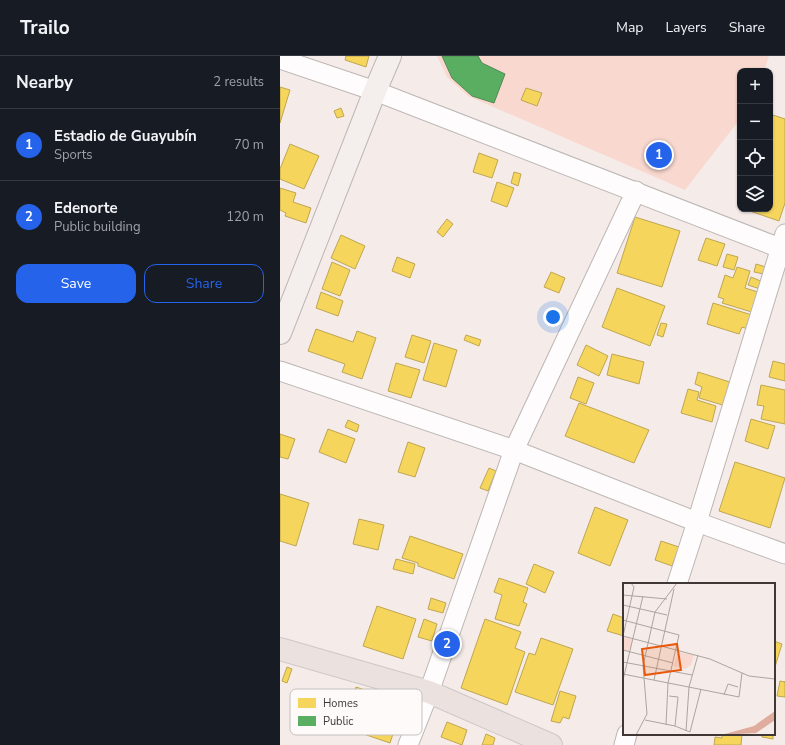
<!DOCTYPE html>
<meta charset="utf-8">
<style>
:root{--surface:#171b24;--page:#242831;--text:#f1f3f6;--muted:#9ea1a6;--line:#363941;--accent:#2563eb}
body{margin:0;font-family:"Nunito Sans",sans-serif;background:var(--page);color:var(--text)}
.controls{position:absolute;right:12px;top:12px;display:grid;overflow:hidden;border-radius:8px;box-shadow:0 1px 3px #0004}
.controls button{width:36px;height:36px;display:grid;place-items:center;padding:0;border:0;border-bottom:1px solid var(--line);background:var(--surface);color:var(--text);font:20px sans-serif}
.you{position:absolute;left:273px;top:261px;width:14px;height:14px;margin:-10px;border:3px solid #fff;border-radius:50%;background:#1a73e8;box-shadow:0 0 0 6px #1a73e833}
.badge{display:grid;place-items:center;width:26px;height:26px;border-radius:50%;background:var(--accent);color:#fff;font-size:13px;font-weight:700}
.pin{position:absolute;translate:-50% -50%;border:2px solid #fff;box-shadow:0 1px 4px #0006}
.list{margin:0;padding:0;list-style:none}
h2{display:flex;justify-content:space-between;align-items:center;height:52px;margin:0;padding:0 16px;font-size:17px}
h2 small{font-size:13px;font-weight:400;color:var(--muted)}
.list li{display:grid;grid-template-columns:26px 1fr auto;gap:12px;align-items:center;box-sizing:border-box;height:72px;padding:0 16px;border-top:1px solid var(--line)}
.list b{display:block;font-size:15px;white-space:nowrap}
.list p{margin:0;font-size:13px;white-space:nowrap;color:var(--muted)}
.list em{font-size:13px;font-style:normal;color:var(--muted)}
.actions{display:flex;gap:8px;padding:12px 16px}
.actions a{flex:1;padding:9px 0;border:1px solid var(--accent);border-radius:12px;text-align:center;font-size:14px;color:var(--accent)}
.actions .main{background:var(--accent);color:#fff}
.icon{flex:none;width:22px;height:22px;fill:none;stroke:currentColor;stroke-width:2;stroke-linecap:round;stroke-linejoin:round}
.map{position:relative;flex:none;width:505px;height:689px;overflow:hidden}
header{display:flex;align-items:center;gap:24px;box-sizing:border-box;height:56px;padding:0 20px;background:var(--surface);border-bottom:1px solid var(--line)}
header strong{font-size:19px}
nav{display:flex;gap:22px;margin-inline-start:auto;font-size:14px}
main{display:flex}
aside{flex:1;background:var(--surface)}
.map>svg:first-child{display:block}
.green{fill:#f8d8cf}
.homes{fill:#f6d55c;stroke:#bfa651}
.public{fill:#5aae61;stroke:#528b54}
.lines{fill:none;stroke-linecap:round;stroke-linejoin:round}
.street-casing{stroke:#bcb6b4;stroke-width:21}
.secondary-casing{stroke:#bcb6b4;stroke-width:24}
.primary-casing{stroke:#cdc8c7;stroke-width:24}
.street{stroke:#fefcfc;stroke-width:19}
.secondary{stroke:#f4efed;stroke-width:22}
.primary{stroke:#ebe1df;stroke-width:22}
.inset-road{fill:none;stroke:#aca4a1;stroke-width:1}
.view{fill:#e8590c;fill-opacity:0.15;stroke:#e8590c;stroke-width:2}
.inset-edge{fill:none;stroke:#3f3836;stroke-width:2}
.key{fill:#fdfaf9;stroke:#c4c0be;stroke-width:1}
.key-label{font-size:11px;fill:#3f3836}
</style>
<header>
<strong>Trailo</strong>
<nav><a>Map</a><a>Layers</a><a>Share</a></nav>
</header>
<main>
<aside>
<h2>Nearby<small>2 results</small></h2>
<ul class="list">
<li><span class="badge">1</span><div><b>Estadio de Guayubín</b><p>Sports</p></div><em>70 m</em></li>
<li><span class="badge">2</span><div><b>Edenorte</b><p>Public building</p></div><em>120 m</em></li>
</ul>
<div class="actions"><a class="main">Save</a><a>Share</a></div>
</aside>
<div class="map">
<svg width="505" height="689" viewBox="0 0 505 689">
<rect width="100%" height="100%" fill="#f5ece9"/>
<path class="green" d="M157,0H489L484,15H460V63L405,134L188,40L167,21Z"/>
<g class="homes">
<path d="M66,0H89L86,11L65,4Z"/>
<path d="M0,31L10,34L0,67Z"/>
<path d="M246,32L262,37L257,50L241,44Z"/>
<path d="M61,52L64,60L57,62L54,55Z"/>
<path d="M490,58L505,63V147L499,165L467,154L490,153Z"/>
<path d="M10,88L39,100L24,133L0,123V113Z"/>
<path d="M199,97L218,104L212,122L193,116Z"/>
<path d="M234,116L241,118L238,130L231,127Z"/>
<path d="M217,126L234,132L227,151L211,145Z"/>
<path d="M0,132L16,137L13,146L31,152L26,167L5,160L6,157L0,154Z"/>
<path d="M355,161L400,175L382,231L337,217Z"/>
<path d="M167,163L173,168L163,181L157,176Z"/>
<path d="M61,179L85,190L75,213L51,202Z"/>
<path d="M426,182L445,188L437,210L418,204Z"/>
<path d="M447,198L458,201L454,214L443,211Z"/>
<path d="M117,201L135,208L130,222L112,215Z"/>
<path d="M52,206L70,214L60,240L42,233Z"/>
<path d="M476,208L486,211L484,218L474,216Z"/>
<path d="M457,211L470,215L465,232L481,237L475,257L442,247L444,243L438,241L445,219L453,222Z"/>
<path d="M271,216L285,222L279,237L264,231Z"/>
<path d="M471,221L483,226L480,233L468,229Z"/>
<path d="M337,232L385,250L370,290L322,271Z"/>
<path d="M41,236L63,245L58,260L36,252Z"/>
<path d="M433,247L472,259L468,273L462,271L459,278L427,268Z"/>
<path d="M381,267L387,268L383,281L377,279Z"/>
<path d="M36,273L73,286L77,275L96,282L82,323L62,316L65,308L28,295Z"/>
<path d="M132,279L151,285L144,307L125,301Z"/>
<path d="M186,279L201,284L199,290L184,284Z"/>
<path d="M154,287L177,294L166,331L143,324Z"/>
<path d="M306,289L328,300L319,320L297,309Z"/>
<path d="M332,298L364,306L359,328L327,319Z"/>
<path d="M493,305L505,308V325L489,321Z"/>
<path d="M116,307L140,314L131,342L108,335Z"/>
<path d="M418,316L453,327L446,350L419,342L422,331L415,328Z"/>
<path d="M298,321L314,327L306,348L290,342Z"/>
<path d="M481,329L505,334V368L481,363L484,350L477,349Z"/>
<path d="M408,333L419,336L417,344L436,350L432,366L401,357Z"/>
<path d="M299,347L369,374L354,407L285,380Z"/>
<path d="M471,363L495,370L488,393L465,385Z"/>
<path d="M68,364L79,369L77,376L65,371Z"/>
<path d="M48,373L75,383L66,407L39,396Z"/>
<path d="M0,378L15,383L8,403L0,401Z"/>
<path d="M128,386L145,392L135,421L118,416Z"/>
<path d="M455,406L505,422L490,472L439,455Z"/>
<path d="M209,412L216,415L208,435L200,432Z"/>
<path d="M0,438L29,447L16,490L0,485Z"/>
<path d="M315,451L348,464L330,510L298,497Z"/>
<path d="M79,463L104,469L98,494L73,488Z"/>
<path d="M130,480L183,498L174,523L138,510V507L122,502Z"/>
<path d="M381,485L399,491L392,510L375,504Z"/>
<path d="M116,503L135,508L133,518L113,513Z"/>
<path d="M254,508L274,516L265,537L246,528Z"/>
<path d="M219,522L248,532L243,546L247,548L239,570L215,563L222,539L214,536Z"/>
<path d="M151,542L166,547L163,557L148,553Z"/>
<path d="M97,550L136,563L123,603L83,590Z"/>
<path d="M333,558L344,562V580L327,575Z"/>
<path d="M144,563L157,568L152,585L138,581Z"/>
<path d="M205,563L241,576L235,592L245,596L227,649L181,632Z"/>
<path d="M261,582L293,593L273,649L235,636L249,597L255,599Z"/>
<path d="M494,585L502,588L494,614Z"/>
<path d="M7,611L12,613L7,627L2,625Z"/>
<path d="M500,625L505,626V625V641L497,640Z"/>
<path d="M76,631L123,647L110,687L63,671Z"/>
<path d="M280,635L296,640L289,663L283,661L280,667L271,665Z"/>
<path d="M167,666L187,674L182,689L161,681Z"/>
<path d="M206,678L215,682L213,689H202Z"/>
<path d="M442,678H462L461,689H434L435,681L442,682Z"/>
<path d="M482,678H493V683L482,681Z"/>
</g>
<path class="public" d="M162,0H198L202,7L225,18L214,47L192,40L172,22Z"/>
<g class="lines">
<g class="street-casing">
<g id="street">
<path d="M0,3L95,35L505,194"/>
<path d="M0,315L234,394L417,466L505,498"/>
<path d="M397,528L417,466L505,178"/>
<path d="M128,689L149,636L234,394L356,135"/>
<path d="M344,689L347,678"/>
</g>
</g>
<g class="secondary-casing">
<path id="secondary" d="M0,277L95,35L110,0"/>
</g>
<g class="primary-casing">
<path id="primary" d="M0,593L149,636L271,689"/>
</g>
<use href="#street" class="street"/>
<use href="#secondary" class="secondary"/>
<use href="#primary" class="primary"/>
</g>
<g transform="translate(343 527)">
<rect width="152" height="152" fill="#f5ece9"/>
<path d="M0,54L10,56L7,68L0,67ZM55,69L71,72L68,82L62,86L50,83Z" fill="#f8d8cf"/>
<path d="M152,128V137L133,150L98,152L131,143Z" fill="#e0ac9d"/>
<path class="inset-road" d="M0,12L44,16M0,22L44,32M0,37L56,52L45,100L43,142M0,53L87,76L126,93L152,96M0,53L11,4L8,0M0,67L50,80M0,79L69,92M0,91L116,114L119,90M0,97L20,13M31,97L51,6M101,112L105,101L115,104M46,113L55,114L52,143M22,137L52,143L67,149L78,106M63,148L66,104L75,72M13,152L24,131L20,83L32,29L54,0"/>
<path class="view" d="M54,61L58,87L22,92L19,66Z"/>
<rect width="152" height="152" class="inset-edge"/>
</g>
<rect x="10" y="633" width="132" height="46" rx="6" class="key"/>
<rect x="18" y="642" width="18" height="10" fill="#f6d55c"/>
<rect x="18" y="660" width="18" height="10" fill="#5aae61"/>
<g class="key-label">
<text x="43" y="651">Homes</text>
<text x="43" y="669">Public</text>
</g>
</svg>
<div class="controls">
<button>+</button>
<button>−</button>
<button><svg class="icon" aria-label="locate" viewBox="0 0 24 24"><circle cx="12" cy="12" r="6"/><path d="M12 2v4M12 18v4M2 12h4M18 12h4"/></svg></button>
<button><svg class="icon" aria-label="layers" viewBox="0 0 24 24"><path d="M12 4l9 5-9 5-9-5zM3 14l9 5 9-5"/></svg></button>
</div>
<div class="you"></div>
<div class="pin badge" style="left:379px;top:99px">1</div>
<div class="pin badge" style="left:167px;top:588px">2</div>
</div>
</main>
